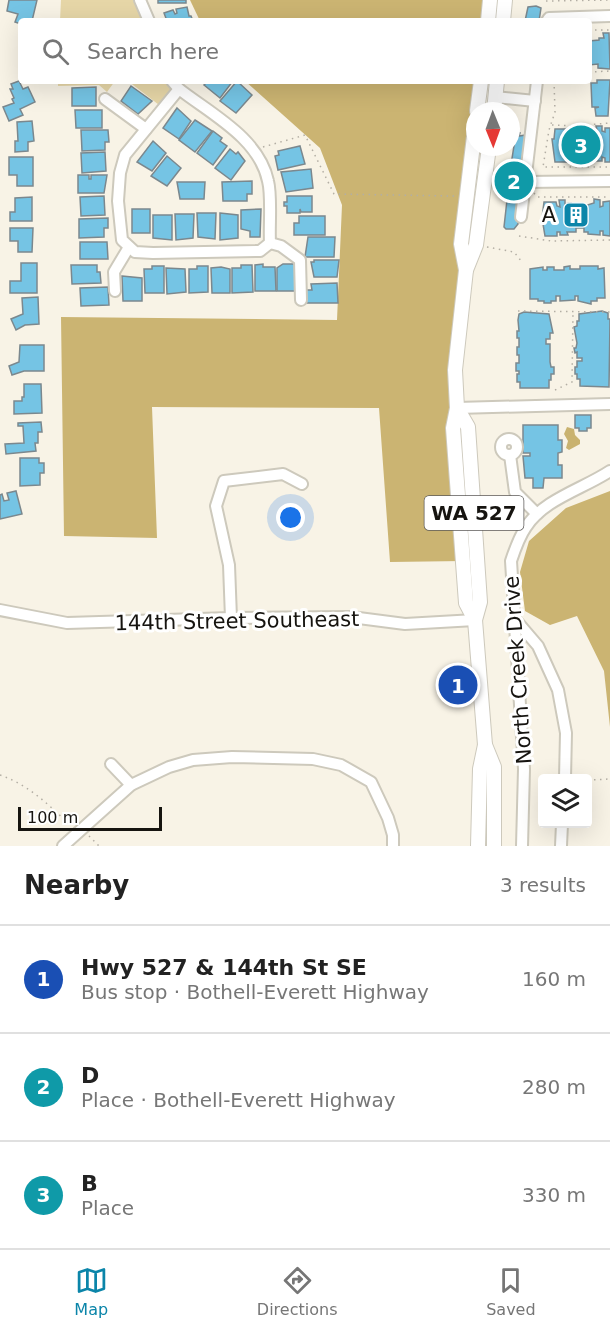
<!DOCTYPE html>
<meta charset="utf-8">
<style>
:root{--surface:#fff;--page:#f2f2f2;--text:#222;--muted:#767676;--line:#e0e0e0;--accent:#0b85a9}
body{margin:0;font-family:"DejaVu Sans",sans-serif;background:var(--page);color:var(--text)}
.controls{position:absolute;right:18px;bottom:18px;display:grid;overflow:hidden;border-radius:6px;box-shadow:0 6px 24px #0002}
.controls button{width:54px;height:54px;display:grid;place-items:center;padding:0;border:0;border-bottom:2px solid var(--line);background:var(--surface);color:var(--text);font:30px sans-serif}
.compass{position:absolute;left:466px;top:102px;width:54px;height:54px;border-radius:50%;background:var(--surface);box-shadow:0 6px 24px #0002;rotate:179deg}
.scale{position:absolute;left:18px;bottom:15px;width:144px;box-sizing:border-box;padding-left:6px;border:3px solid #161410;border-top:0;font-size:16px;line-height:21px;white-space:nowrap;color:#161410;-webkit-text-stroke:4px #fff;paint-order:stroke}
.you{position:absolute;left:291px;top:518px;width:21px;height:21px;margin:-15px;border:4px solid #fff;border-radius:50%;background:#1a73e8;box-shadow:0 0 0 9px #1a73e833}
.badge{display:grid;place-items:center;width:39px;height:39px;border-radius:50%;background:var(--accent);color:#fff;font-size:20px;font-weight:700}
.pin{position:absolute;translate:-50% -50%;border:3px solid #fff;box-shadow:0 2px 6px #0006}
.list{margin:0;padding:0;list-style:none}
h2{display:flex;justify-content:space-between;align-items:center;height:78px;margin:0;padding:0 24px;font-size:26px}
h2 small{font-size:20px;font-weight:400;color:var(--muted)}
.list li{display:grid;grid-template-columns:39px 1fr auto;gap:18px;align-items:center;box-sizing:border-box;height:108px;padding:0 24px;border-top:2px solid var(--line)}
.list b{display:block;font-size:22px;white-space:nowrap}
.list p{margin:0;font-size:20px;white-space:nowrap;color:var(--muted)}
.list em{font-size:20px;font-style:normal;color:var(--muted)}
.icon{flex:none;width:33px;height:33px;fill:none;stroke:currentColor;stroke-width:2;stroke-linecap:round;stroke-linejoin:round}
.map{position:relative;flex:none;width:610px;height:846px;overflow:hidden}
.search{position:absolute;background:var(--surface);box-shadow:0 6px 24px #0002;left:18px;right:18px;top:18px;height:66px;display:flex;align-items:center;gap:15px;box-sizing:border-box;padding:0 21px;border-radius:6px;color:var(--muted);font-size:22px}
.sheet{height:402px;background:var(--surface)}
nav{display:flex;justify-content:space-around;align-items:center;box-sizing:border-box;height:84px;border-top:2px solid var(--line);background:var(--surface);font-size:16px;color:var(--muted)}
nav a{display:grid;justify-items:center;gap:3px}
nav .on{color:var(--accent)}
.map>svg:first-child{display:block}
.green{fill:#e6d6a7}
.forest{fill:#cbb472}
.water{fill:#c9b26f}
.building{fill:#75c4e4;stroke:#7b888e;stroke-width:1.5}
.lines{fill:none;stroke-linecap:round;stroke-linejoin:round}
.minor-casing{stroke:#cdc9bc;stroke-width:14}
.major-casing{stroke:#cdc9bc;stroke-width:16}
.path{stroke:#b3aea4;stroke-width:1.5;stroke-dasharray:1.5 4.5;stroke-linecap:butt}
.minor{stroke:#fff;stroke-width:10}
.major{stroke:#fff;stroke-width:14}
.labels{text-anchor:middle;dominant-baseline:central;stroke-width:6;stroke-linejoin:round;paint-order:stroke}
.shield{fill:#fff;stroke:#5c5a58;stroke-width:1.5}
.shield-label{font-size:20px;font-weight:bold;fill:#161410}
.poi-label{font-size:21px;fill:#161410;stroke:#fff;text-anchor:end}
.street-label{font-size:21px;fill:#161410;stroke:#fff}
</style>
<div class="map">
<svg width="610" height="846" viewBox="0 0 610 846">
<rect width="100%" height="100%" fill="#f8f3e6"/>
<g class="green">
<path d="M61,0H140L149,21H60Z"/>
<path d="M58,81H115L107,92L99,85L58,86Z"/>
<path d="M128,81H172L179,89L163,108Z"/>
</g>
<g class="forest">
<path d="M190,0H490L488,21H200Z"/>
<path d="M245,81H481L475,111L457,408L463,561L390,562L379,408L152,407L157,538L64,536L61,317L337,320L342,205L320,148Z"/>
<path d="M610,491V727L604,671L577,616L550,625L525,611L520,572L529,541L566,508Z"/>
</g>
<path class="water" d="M567,427L574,429L575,435L580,440V444L569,450L566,448L568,441L564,434Z"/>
<g class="building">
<path d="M9,0H37L32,21H21V24L15,22L18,14L7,11Z"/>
<rect x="158" y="0" width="28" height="3"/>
<path d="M536,6L541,8L539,21H525L528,7Z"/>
<path d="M187,7L189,16H191L193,21H167L164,13L173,10L175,14L177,13L176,9Z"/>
<path d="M603,33H609L610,69L598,68V64L589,65V41L599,40V38H604Z"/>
<path d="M597,80H610L608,116H596L595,108L599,107H592L591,83H597Z"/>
<path d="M19,81L23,89L28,87L35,102L20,109L23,115L9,121L3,107L14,103L12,99L14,98L10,89H13L11,84Z"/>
<path d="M208,81H233L220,98L204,85Z"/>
<path d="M237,81L252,95L236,113L220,101Z"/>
<path d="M131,86L152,101L138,114L121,101Z"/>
<path d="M96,87V106H72V88Z"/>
<path d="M177,108L191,121L179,139L163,128Z"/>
<path d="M75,110H102V128H76Z"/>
<path d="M195,120L212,131L195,152L179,140Z"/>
<path d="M32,121L34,141L28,142V151L15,152V141H18L17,122Z"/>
<path d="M596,126H602V131L605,132V128H610V162H605V158L602,157V161H591V157L581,158V160L570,162V157L567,159V162H555L552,139H554L555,129H566V133H570V129H573V131H580V134L592,133V131L597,130Z"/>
<path d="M81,130H108L109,142H105V150L82,151Z"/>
<path d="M213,131L222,138L220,141L227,146L213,165L197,153Z"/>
<path d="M516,133H520L519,136L526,135L523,164L521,165L514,163L511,165Z"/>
<path d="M153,141L166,153L152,171L137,162Z"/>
<path d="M300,146L305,164L278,170L275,156L279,155L278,151Z"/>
<path d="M230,149L236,154L238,152L245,161L231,180L215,168Z"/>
<path d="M105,152L106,171L82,173L81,153Z"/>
<path d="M167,156L181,168L167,186L151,176Z"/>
<path d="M9,157H33V186H17V175H9Z"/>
<path d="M512,166L523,169L519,196L517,197L511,195L508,197L507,195L510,167Z"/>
<path d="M311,169L313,188L286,192L281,172Z"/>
<path d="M78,175H89V179H91V175H107L104,193H78Z"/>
<path d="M252,181V194H247V201H223L222,182Z"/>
<path d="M177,182H205L204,199H180Z"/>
<path d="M104,196L105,215L81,216L80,197Z"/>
<path d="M287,196H312V212H301L300,209V213H287V206H284V202H287Z"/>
<path d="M32,197V221H10V212H15V198Z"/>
<path d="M508,199L519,201L518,224L514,229H506L504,227L507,200Z"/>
<path d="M594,199L600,200V207L603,206V202L610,201V236L603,235V231H600V235L588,234V232H584V228H576V232H567L568,235H560V232H557V236H545L542,218L544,202H556L557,206L560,207L559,200H565V204L571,203V206H576L575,210L583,209L584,206L594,203Z"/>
<rect x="132" y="209" width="18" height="24"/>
<path d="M261,209L260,237H250V231L241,229V210Z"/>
<path d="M197,213H216L215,239L198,237Z"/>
<path d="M220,213L238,215V238L220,240Z"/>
<path d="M175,214H194L193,238L176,240Z"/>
<path d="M153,215H172V240L153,238Z"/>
<path d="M299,216H325V235H294V223H299Z"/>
<path d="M108,218V228H104V237L79,238V219Z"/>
<path d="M10,228H33L32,252H18V241H10Z"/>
<path d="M308,237H335L334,257H305Z"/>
<path d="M80,242H107L108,259H80Z"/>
<path d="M314,260H339L337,277H314L311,262H314Z"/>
<path d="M21,263H37V293H10V281H21Z"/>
<path d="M263,264V267H275L276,291H255V265Z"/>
<path d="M283,264H296V291H277V268Z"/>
<path d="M71,265H97V272H100L101,283L72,284Z"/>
<path d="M241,265H252L253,292L232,293V268H241Z"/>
<path d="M152,266H164V293H145L144,269H152Z"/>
<path d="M197,266H208V292L189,293V269H197Z"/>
<path d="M570,266V269H580V266H598V269L604,268L605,298H597V301H591V304L578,301V296H575V300L560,301V296H556V301H551V303H544V301H538V299H530V269L543,267V270H547V267H554V270H564V267Z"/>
<path d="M221,267L230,269V293H212L211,268Z"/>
<path d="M166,268L185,269L186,292L167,294Z"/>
<path d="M122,276L142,278V301H123Z"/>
<path d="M337,283L338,303H306L305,290H312L311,284Z"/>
<path d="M108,287L109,305L81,306L80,288Z"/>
<path d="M38,297L39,324L25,325L16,330L11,319L23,314L22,298Z"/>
<path d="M602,311L608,313V319H610L609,387L580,386V379H577V374H575V367H577V361H582V358H577V352L575,353L574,348H576L577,343L574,327L577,326V321H579V314Z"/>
<path d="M524,312L549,314L553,333H550V339H546V344H550V362L551,367H554V374H551V380H549V388H520V382H517V374H519V371H516V363H519V355H517V347H519V338H517V331H519L518,320L519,314Z"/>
<path d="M20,345H44V371H24L12,375L9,366L19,362Z"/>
<path d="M24,384H41L42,413L14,414V401H22V397H24Z"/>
<path d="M575,415H591V428H587V431H579V428H575Z"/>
<path d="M41,422L42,432H38V443H35L36,451L6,454L5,444L24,443L23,426H18V423Z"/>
<path d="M523,425H558V440H562V452L558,453V465H562V478H544L543,488H533V478H525L523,456H530V453H523Z"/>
<path d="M20,458H39V463H44V473H40V485L20,486Z"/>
<path d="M16,491L22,514L0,519V495L2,494L4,501L9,500L7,493Z"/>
</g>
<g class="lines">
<g class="minor-casing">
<g id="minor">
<path d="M140,0L149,21"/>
<path d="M547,21L549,18L610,16"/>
<path d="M172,81L179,89C211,114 259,138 268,181C272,196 269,226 270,243"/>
<path d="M179,89L125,155L120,173L118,201L122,240L135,252L153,253L260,251L270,243"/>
<path d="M495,97L535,101"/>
<path d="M105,99L146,129"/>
<path d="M526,182L610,181"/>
<path d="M521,217L537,81"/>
<path d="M270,243L281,246L300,260L301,300"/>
<path d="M115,291L114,272L129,247"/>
<path d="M457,408L610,404"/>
<circle cx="509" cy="447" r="8"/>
<path d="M510,455L515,492L537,514"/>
<path d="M0,610L67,623L231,618L351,617L405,624L475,620"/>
<path d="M231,618L229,565L216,506L224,481L283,474L302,484"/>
<path d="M514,618L538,646L558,690L566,733L565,778"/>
<path d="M111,764L131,785"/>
<path d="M63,846L131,785L169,767L193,760L232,757L313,759L341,765L371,782L388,818L393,835V846"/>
<path d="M522,846L524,769L511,561C515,549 519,537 526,527C544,499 583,489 610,471"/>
<path d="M561,846L562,824"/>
</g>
</g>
<g class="major-casing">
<g id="major">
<path d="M488,21L490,0"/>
<path d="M503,21L505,0"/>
<path d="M477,111L481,81"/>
<path d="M494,111L497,81"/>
<path d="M466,270L461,244L475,128"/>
<path d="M457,408L468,427L480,602L475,620L485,745L494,767V846"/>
<path d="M475,620L466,603L453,428L457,408L455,370L466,270L476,245L489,147"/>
<path d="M478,846L480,769L485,745"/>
</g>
</g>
<g class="path">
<path d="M546,1L610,0"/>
<path d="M589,30H610"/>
<path d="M589,72L610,71"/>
<path d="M554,81L555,112L549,130L543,167H610"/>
<path d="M552,125L574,126L610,123"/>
<path d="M263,147L305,135L334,194L454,196"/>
<path d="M534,193L537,197H610"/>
<path d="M519,236L551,241L610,240"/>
<path d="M487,247L514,252L522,262"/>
<path d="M518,311L610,312"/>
<path d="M555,390L572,382L573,312"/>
<path d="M0,775C29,785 49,805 71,826"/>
<path d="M588,780L610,779"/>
<path d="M89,836L99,846"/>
</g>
<use href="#minor" class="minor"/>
<use href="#major" class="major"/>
</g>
<defs>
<g id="building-square" transform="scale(1.35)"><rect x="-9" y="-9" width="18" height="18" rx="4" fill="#0b85a9" stroke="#fff"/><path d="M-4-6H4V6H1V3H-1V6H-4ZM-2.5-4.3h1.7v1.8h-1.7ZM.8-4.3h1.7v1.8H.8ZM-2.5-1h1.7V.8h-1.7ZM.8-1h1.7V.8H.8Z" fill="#fff"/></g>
</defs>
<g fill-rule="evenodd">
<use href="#building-square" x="576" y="215"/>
</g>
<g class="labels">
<rect class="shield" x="424.5" y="496" width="99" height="34" rx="4.5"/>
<g class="shield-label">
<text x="474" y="513">WA 527</text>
</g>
<g class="poi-label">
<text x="556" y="215">A</text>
</g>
<g class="street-label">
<text transform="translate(237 621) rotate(-1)">144th Street Southeast</text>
<text transform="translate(518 670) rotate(-94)">North Creek Drive</text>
</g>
</g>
</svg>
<div class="controls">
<button><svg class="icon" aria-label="layers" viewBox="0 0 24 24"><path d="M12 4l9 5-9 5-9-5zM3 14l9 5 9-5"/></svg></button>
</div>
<svg class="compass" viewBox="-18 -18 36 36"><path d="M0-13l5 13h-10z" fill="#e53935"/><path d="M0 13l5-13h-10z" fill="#767676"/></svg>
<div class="scale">100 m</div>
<div class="you"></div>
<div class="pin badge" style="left:458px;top:685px;background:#1a4fb4">1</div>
<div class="pin badge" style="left:514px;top:181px;background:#0f9aa8">2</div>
<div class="pin badge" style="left:581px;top:145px;background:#0f9aa8">3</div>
<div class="search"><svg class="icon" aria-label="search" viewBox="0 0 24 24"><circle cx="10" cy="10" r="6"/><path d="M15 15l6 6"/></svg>Search here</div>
</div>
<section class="sheet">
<h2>Nearby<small>3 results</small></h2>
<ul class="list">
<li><span class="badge" style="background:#1a4fb4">1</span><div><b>Hwy 527 &amp; 144th St SE</b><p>Bus stop · Bothell-Everett Highway</p></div><em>160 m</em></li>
<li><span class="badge" style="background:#0f9aa8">2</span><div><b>D</b><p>Place · Bothell-Everett Highway</p></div><em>280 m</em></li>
<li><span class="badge" style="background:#0f9aa8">3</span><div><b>B</b><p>Place</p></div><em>330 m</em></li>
</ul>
</section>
<nav>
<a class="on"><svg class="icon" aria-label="map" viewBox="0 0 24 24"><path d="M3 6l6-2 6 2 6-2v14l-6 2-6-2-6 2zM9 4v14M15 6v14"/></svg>Map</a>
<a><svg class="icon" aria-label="directions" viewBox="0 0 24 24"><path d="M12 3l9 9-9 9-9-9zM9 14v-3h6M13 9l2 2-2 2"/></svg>Directions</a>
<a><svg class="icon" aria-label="saved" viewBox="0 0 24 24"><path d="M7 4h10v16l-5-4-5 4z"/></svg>Saved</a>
</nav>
